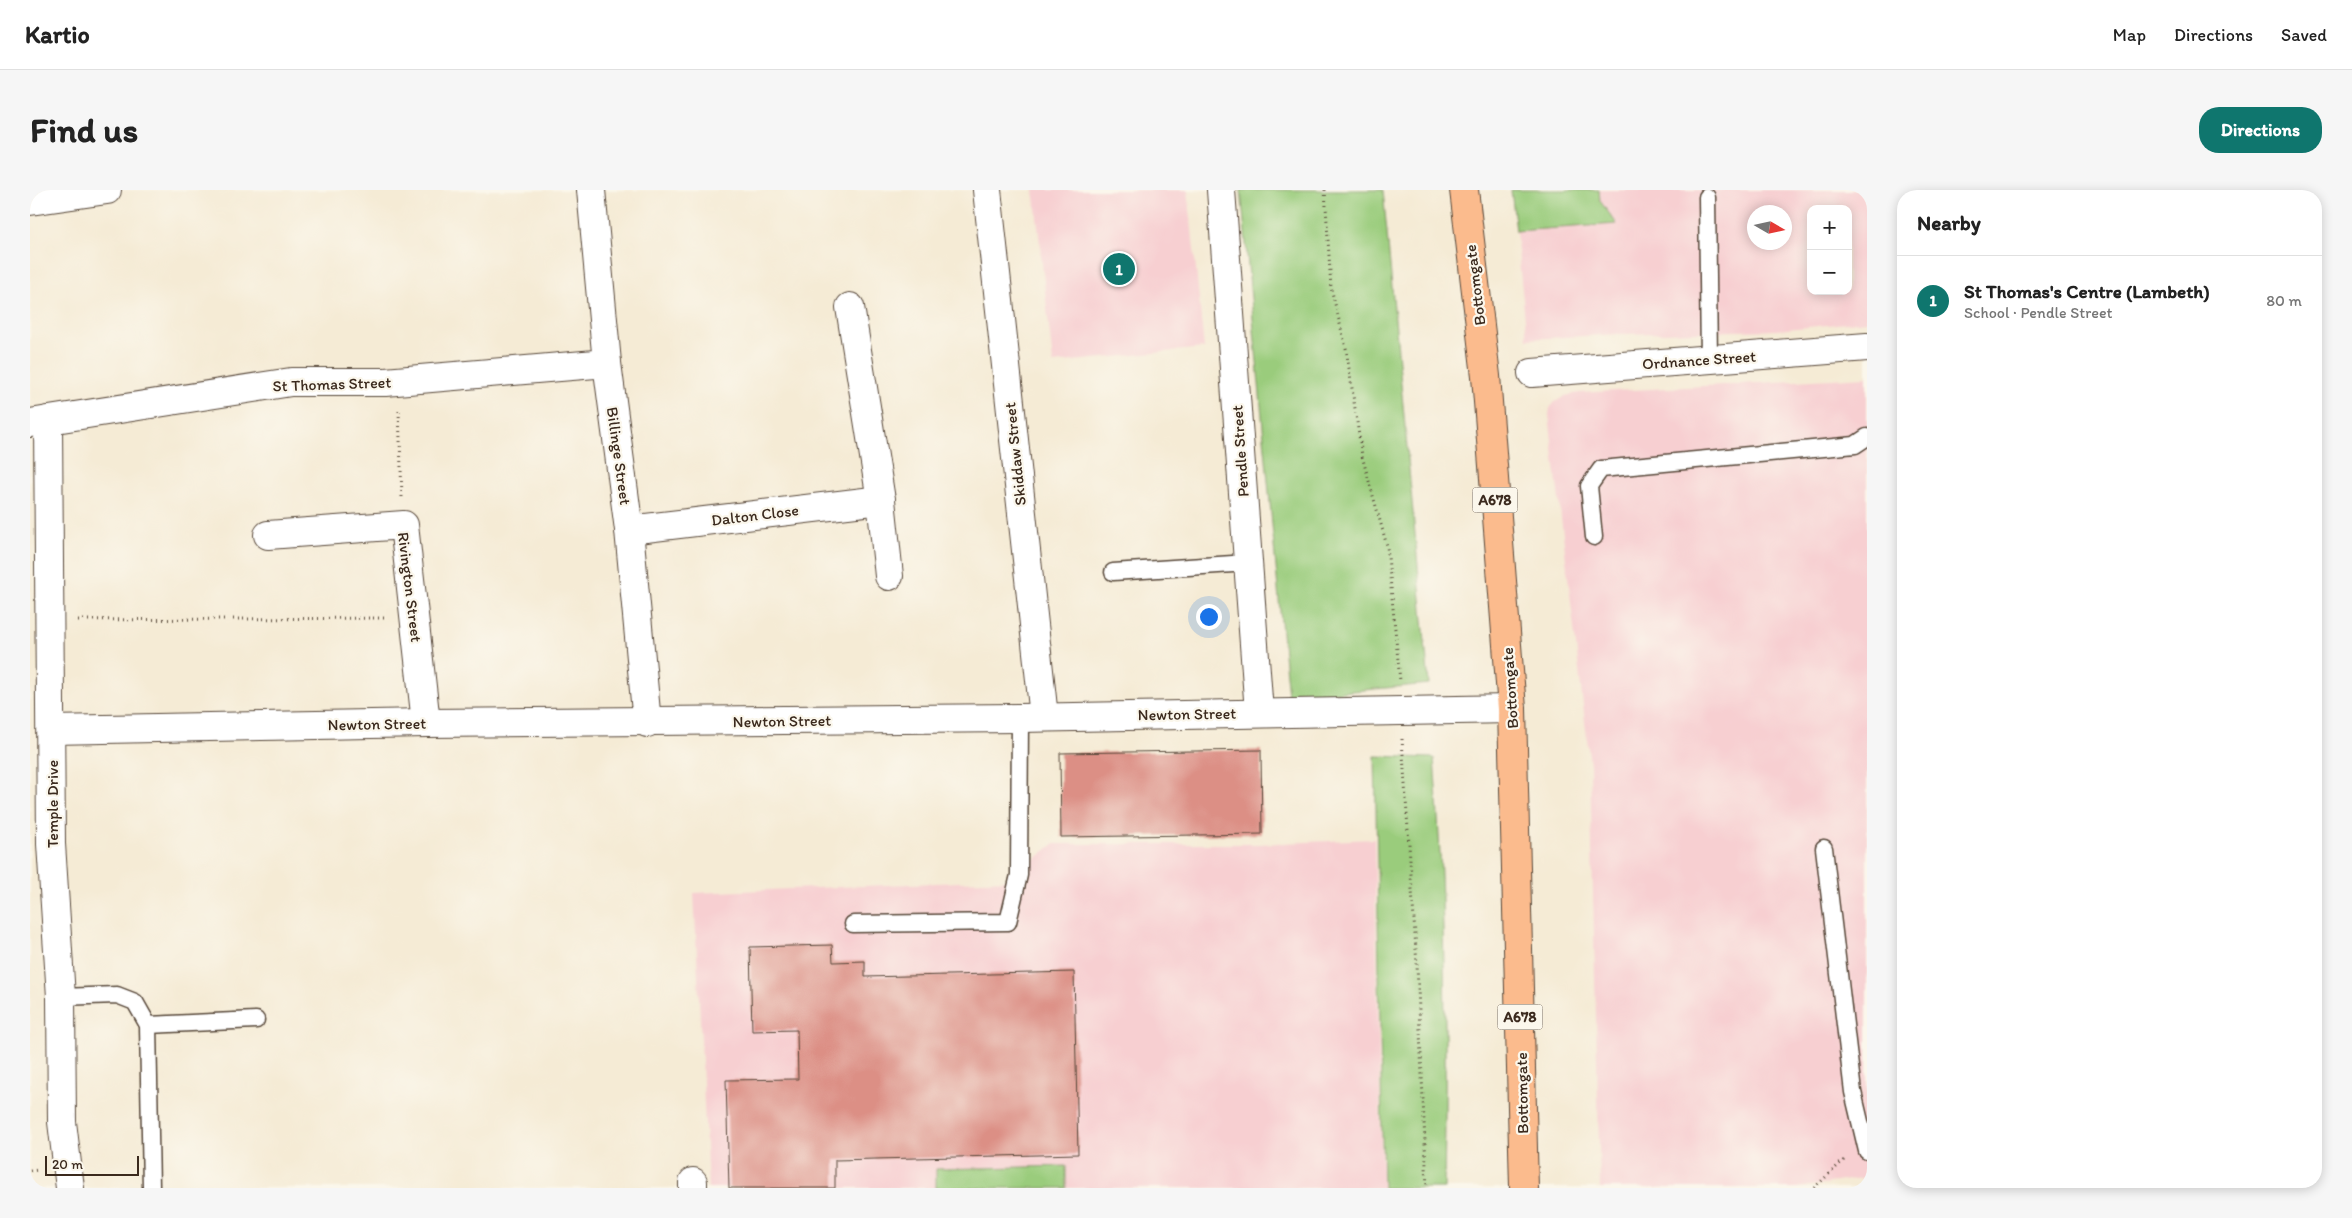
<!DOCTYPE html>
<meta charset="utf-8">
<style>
:root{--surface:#fff;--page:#f6f6f6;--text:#222;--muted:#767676;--line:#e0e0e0;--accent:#0f766e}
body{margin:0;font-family:Itim,sans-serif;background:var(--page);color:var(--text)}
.controls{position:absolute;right:15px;top:15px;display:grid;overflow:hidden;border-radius:10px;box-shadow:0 2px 12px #0003}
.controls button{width:45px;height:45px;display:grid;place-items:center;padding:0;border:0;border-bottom:1px solid var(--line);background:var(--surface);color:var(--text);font:25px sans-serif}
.compass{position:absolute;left:1717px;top:15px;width:45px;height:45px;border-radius:50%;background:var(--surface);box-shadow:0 2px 12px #0003;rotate:99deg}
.scale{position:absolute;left:15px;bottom:12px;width:94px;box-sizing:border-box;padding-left:5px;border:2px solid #3b2a1e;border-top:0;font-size:14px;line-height:18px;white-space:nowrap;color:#3b2a1e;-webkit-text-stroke:4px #fbf7ec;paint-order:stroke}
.you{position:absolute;left:1178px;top:426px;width:18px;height:18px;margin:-12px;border:4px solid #fff;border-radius:50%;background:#1a73e8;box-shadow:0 0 0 8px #1a73e833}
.badge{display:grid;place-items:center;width:32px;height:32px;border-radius:50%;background:var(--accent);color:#fff;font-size:16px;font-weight:700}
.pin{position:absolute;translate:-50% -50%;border:2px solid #fff;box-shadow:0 1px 5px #0006}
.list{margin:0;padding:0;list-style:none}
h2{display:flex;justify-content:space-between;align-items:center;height:65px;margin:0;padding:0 20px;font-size:21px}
h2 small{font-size:16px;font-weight:400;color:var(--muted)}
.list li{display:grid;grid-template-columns:32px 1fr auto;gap:15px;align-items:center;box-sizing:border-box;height:90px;padding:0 20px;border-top:1px solid var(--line)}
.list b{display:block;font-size:19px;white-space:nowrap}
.list p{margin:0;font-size:16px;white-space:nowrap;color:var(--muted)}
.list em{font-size:16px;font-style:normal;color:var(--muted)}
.map{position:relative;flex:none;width:1837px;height:998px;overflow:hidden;border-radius:20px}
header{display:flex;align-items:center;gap:30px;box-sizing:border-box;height:70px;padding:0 25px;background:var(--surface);border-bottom:1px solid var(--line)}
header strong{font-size:24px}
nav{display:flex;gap:28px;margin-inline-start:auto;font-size:18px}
.intro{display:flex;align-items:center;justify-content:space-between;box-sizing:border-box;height:120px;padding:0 30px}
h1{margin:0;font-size:35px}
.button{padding:12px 22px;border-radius:20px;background:var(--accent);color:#fff;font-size:18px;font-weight:700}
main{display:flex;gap:30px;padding:0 30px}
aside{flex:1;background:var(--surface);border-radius:20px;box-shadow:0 2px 12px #0003}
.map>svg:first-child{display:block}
.built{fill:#f7cfd1;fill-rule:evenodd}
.green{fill:#9acc7c;stroke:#6a7b4d}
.building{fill:#dc8f85}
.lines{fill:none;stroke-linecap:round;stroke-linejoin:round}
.lane-casing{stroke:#574739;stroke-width:19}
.street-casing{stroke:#574739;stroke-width:30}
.highway-casing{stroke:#574739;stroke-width:30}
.path{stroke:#574739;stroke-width:3;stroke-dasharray:1 4;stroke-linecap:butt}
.lane{stroke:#fff;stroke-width:16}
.street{stroke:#fff;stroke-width:28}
.highway{stroke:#fbbb8d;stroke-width:28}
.labels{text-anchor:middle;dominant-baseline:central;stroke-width:4.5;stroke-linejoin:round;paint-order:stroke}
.shield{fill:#fbf7ec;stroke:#75685c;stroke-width:1}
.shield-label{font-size:15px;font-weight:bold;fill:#3b2a1e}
.street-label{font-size:16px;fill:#3b2a1e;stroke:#fbf7ec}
</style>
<header>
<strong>Kartio</strong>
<nav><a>Map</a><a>Directions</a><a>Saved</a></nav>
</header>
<div class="intro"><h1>Find us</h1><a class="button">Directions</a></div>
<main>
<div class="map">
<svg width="1837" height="998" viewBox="0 0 1837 998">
<rect width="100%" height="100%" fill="#fbf7ec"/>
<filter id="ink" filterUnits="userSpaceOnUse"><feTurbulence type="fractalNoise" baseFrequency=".02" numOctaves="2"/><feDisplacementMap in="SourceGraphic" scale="10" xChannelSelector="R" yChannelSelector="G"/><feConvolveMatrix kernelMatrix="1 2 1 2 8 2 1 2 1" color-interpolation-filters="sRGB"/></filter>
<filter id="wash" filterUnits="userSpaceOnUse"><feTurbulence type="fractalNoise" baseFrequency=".0096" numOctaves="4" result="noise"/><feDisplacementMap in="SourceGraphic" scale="20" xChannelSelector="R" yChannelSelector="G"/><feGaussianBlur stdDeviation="1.12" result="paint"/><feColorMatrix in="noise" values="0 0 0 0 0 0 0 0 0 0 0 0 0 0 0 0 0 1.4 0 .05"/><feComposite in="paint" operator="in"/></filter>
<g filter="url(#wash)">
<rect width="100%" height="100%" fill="#f5ebd5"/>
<g class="built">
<path d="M1004,0H1158L1174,158L1023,173Z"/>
<path d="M1569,0H1837V131L1747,140L1590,144L1497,149L1486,41L1587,34L1570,11ZM1781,19H1818V101H1781ZM1724,22H1754V52H1724Z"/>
<path d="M1837,187V987L1768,998H1570L1560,574L1519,225L1520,218L1525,212L1535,206L1549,203Z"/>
<path d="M1344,649L1352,998H678L664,703L978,690L1024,654H1229Z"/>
</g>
<g class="green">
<path d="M1211,0H1353L1399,494L1258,507Z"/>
<path d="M1481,0H1569L1570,11L1587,34L1486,41Z"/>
<path d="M1345,566L1404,568C1415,711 1417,854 1414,998H1353Z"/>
<path d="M1036,976V998H906V979Z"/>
</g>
<g id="blocks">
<g class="building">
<path d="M1231,560L1232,644L1031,647L1030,563Z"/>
<path d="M802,755L803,772L835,771V787L1044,782L1048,964L805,970V998H699L696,890L768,889L767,840L722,841L720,757Z"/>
</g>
</g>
</g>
<g filter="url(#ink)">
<use href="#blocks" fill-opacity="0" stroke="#574739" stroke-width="1"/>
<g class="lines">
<g class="lane-casing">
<g id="lane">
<path d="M1677,7L1679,169"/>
<path d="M1564,347L1559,296L1571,279L1825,255L1837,247"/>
<path d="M1083,382L1218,373"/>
<path d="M1794,658L1823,902L1837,961"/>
<path d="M823,734L978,732L989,685L990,528"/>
<path d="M31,807L87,805L105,812L118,835L121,998"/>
<path d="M118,835L226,830"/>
</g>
</g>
<g class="street-casing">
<g id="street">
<path d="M561,0L577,173L599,340L617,533"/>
<path d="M957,0L1014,527"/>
<path d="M1191,0L1229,523"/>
<path d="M0,11L77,0"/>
<path d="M820,117L851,310L859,386"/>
<path d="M1502,183L1837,157"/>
<path d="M18,230L21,654L31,807L32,932L40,998"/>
<path d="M0,233L261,192H355L577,173"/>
<path d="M599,340L851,310"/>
<path d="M238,345L374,335L396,533"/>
<path d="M21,540L396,533L990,528L1482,519"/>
<path d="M663,992V998"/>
</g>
</g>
<g class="highway-casing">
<path id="highway" d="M1434,0L1456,186L1482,519L1494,998"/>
</g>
<g class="path">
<path d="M1295,0L1301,98L1316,158L1332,266L1357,356L1370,491"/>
<path d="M369,221L372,307"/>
<path d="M48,430L355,428"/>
<path d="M1372,549L1387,775L1397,998"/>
<path d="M0,981L9,980"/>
<path d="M1784,998L1814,970"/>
</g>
<use href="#lane" class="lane"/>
<use href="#street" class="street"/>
<use href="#highway" class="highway"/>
</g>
</g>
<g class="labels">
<g class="shield">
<rect x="1442.5" y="297.5" width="45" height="25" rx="4"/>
<rect x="1467.5" y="814.5" width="45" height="25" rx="4"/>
</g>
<g class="shield-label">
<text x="1465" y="310">A678</text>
<text x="1490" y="827">A678</text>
</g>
<g class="street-label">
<text transform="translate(1445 95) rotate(-97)">Bottomgate</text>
<text transform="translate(1669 170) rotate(-4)">Ordnance Street</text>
<text transform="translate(302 194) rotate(-2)">St Thomas Street</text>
<text transform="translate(1210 261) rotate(-94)">Pendle Street</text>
<text transform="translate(985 264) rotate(-96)">Skiddaw Street</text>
<text transform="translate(589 266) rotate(82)">Billinge Street</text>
<text transform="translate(725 325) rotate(-7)">Dalton Close</text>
<text transform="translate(380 397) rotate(83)">Rivington Street</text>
<text transform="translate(1480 498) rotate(-94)">Bottomgate</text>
<text transform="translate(1157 524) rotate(-1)">Newton Street</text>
<text transform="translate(752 531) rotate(-1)">Newton Street</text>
<text transform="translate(347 534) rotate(-1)">Newton Street</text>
<text transform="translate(22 614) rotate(-90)">Temple Drive</text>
<text transform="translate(1492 903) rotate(-91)">Bottomgate</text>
</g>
</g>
</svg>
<div class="controls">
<button>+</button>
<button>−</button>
</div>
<svg class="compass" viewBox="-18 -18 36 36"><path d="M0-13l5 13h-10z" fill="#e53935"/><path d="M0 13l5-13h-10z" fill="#767676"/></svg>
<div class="scale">20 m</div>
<div class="you"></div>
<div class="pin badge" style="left:1089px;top:79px">1</div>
</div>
<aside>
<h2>Nearby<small></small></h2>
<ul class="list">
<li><span class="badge">1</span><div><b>St Thomas's Centre (Lambeth)</b><p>School · Pendle Street</p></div><em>80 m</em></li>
</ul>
</aside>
</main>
